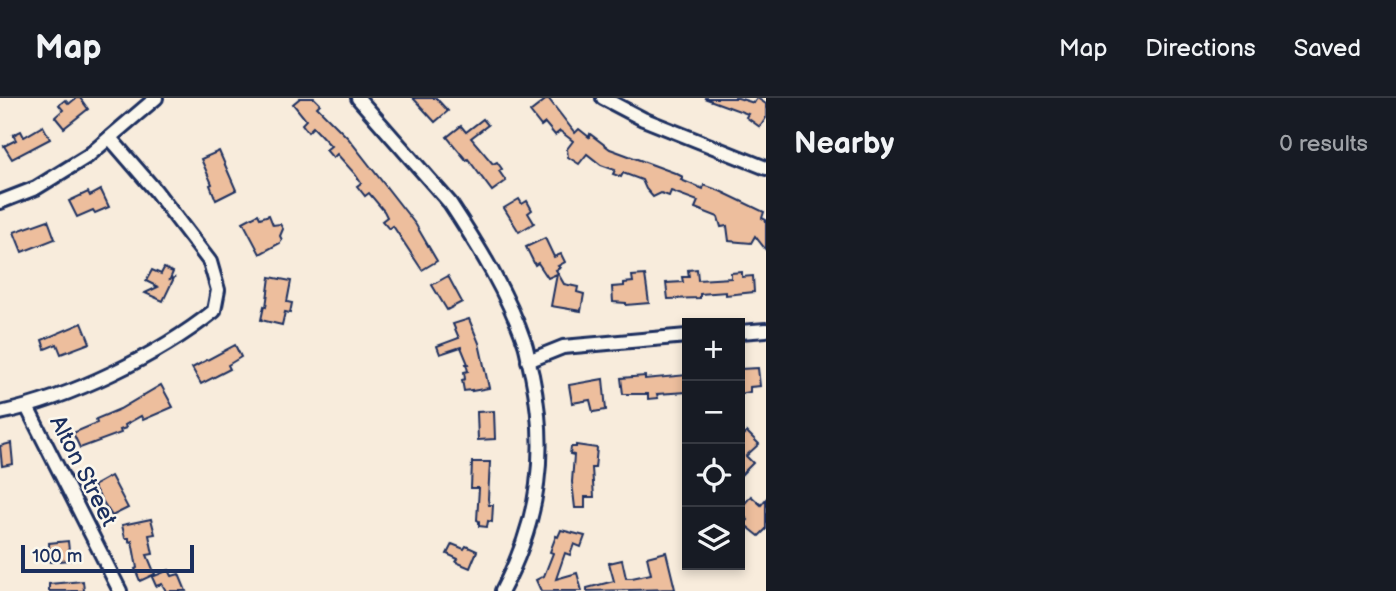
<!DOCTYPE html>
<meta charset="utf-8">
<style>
:root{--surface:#171b24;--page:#20242c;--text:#f1f3f6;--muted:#9ea1a6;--line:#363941}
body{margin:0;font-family:"Balsamiq Sans",sans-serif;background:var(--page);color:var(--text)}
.controls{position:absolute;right:21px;bottom:21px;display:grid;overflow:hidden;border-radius:0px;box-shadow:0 4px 10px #0003}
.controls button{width:63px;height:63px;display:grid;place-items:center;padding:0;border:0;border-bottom:2px solid var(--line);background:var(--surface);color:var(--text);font:35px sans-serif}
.scale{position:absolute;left:21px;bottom:18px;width:173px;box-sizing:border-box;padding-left:7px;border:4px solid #1b2f5e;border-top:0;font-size:19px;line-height:24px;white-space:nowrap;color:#1b2f5e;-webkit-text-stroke:5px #fbf7ec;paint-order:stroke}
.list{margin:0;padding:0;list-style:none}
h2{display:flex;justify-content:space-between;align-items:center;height:91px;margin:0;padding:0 28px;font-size:30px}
h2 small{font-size:23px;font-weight:400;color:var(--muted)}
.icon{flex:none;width:38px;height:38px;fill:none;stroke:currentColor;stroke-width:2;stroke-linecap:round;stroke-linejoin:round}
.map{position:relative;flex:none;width:766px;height:493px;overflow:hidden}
header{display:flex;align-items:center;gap:42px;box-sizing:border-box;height:98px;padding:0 35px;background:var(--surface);border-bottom:2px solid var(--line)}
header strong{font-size:33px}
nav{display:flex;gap:38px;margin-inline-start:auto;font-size:24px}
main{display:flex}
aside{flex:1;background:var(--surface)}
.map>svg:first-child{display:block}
.building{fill:#edbe9d;stroke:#1b2f5e;stroke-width:2}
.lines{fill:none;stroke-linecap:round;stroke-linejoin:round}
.street-casing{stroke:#1b2f5e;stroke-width:18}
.street{stroke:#fbf7ec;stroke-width:12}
.labels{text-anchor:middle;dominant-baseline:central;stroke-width:5;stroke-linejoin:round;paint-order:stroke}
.street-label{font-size:23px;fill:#1b2f5e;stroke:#fbf7ec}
</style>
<header>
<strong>Map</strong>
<nav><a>Map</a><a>Directions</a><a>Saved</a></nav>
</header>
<main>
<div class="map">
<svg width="766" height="493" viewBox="0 0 766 493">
<rect width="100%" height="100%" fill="#f8ecdc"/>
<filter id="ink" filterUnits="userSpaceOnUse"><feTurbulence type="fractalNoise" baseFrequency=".0143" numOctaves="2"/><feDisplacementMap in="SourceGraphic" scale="14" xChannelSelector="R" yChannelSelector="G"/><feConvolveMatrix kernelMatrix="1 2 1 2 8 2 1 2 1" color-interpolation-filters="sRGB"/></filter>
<g filter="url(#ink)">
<g class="building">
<path d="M76,0H80L88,11L64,30L55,19L63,12L59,7L65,2L69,6Z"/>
<path d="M300,0H314L320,6L317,9L348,40L416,127L437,163L422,172L393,128L389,131L382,123L387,119L384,113L369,95L365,98L357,88L361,85L355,76L337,56L333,60L326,52L331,48L313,29L308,34L302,26L306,22L293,6Z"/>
<path d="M413,0H436L448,13L435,24Z"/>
<path d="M548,0L575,35L579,31L589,39L590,36L610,51L675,75L683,79L681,82L703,91L704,87L720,93L764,114L762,120L766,122V152L755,138L751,145L729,143L727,128L721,129L718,119L695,110L698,103L671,93L669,98L661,95L653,99L646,91L642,82L623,75L621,79L613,76L615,72L601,67L587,56L579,66L568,59L567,51L573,43L560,33L555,37L545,25L541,28L530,14Z"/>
<path d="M704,0H738L754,5L757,0L766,6V20L760,29L746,19L748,16Z"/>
<path d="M483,21L488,27L471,40L493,66L497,64L502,71L499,73L506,83L492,93L468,61L466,62L447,39L461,28L466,34Z"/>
<path d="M43,28L50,41L12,61L4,48L16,42L13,37L21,33L24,39Z"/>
<path d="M219,53L236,92L216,102L210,87L212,86L201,61Z"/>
<path d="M101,92L109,109L95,115L93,112L77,119L69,103L88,94L90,98Z"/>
<path d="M519,101L522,106L527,103L532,112L528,115L534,125L519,134L504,110Z"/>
<path d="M258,116L260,120L269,117L273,127L280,126L283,131L280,138L282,142L280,145L260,156L243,124Z"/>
<path d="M48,122L55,141L22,154L14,134Z"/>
<path d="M545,140L554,159L561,156L565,164L558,168L560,170L556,172L564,186L578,189L577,194L584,196L581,213L551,208L557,176L548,180L538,165L535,167L526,149Z"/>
<path d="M164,170L173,174L170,181L174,180L163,203L145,195L158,189L146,183L152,172L161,176Z"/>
<path d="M697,171L698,182L731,180V175L742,174V179L753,178L754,194L726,197V194L700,196V200L668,201L666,185L683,184L682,179H689L688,172Z"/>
<path d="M645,177L649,205L626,207V205L613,204L612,189L624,188V185L633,184L632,178Z"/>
<path d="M448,178L462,204L447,212L432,187Z"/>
<path d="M270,179L291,183L287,204L292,205L290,215L285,214L282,227L261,222L264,208L266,209Z"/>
<path d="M469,221L479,245L489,290L472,293V292L464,293L462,282L465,281L464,274L468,273L466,266H468L461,249L440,256L437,248L459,240L453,226Z"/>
<path d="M82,225L90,245L61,256L57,246L45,251L42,242Z"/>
<path d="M235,247L241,259L228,267L230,271L201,286L192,270Z"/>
<path d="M758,270L760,288L750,289V294L740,296V271Z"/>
<path d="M687,277V294L657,296L658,300L648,301V296H623L621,280L645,278V281Z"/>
<path d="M603,281L606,312L593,314L590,302L572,305L569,287Z"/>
<path d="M161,287L173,309L143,322L141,318L125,327L126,330L120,332L121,335L80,350L73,335L97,325L96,321L120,311Z"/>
<path d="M494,313L495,341L478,342L477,314Z"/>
<path d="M747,334L759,346L746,358L753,365L740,378V341Z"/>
<path d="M11,345L13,366L2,368L0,348Z"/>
<path d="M576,347L597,350L595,370H592L594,399H585V410H575L572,384L574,357L570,356L571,349H576Z"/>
<path d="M472,364H490L488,401L489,407H493L492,424L488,423L487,429L479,428V423L477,422L479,390H471Z"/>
<path d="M111,378L128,410L112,418L93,388Z"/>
<path d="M751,398L761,407L766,401V431L759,438L744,426L748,422L740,414V411Z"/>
<path d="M151,421L155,436L149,437L153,456L147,457L155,476L140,483L135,471L137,470L132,443L129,444V440H125L122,427Z"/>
<path d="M561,432L585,438L581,449L574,446L570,457L565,455L556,481L577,475L582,493H541L536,482L544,478L553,455L550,454L556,438L558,439Z"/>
<path d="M68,443L70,462L50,464L49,445Z"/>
<path d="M452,446L464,451L466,448L477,453L470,470L456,464L458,461L447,456Z"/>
<path d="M666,454L675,491L587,493V490L614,483L609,465L622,462L626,480H632L651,476L647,459Z"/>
<path d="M169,472L172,478L179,476L186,493H166L162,486L156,488L152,479Z"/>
<path d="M83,483L84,493H49V486Z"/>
</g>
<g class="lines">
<g class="street-casing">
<g id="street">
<path d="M358,0L450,105C479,149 508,196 525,246C528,255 529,267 532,277C548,354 539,423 502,493"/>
<path d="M603,0L643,21L766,70"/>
<path d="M0,104L36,90L88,58L156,0"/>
<path d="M740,234L766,232"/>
<path d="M528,263L563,249L687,238"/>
<path d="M27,309L120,493"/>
<path d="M0,315C70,300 158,258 214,213L218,192L210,164L155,92L110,40"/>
</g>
</g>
<use href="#street" class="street"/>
</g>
</g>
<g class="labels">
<g class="street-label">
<text transform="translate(83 373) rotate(63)">Alton Street</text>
</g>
</g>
</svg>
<div class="controls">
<button>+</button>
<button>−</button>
<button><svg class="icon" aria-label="locate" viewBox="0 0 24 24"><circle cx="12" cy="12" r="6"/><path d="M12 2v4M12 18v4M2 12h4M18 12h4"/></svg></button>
<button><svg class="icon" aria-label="layers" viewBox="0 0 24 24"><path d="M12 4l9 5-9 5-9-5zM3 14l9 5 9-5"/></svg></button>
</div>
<div class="scale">100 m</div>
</div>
<aside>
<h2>Nearby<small>0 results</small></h2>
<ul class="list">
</ul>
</aside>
</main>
